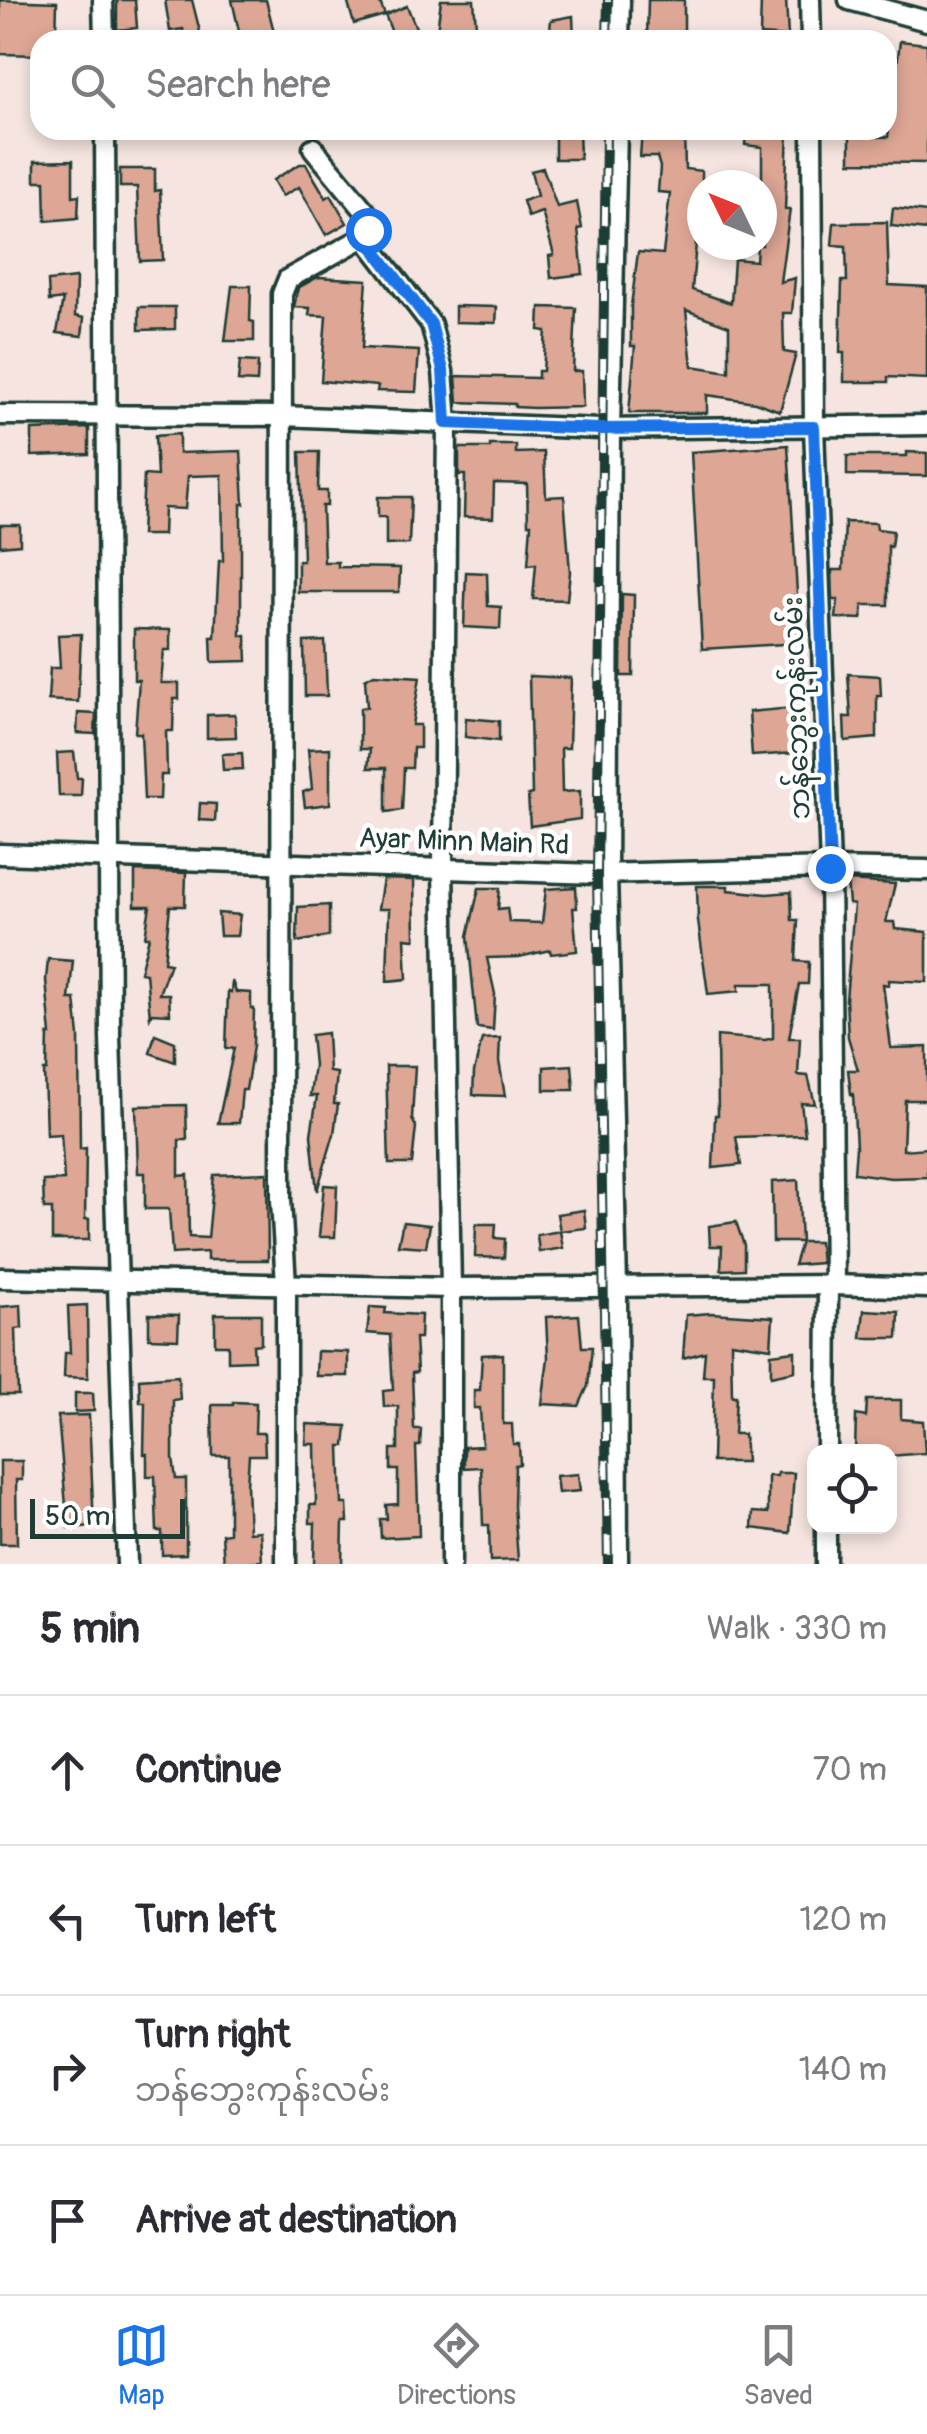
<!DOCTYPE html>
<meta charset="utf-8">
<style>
:root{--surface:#fff;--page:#f7f7f7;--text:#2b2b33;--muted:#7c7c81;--line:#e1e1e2;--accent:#1a73e8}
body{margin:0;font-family:Pangolin,"Noto Sans Myanmar",sans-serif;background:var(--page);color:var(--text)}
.controls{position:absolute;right:30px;bottom:30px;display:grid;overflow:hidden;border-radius:20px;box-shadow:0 5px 15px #0003}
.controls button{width:90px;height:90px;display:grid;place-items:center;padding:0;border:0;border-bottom:2px solid var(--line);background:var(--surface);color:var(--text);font:50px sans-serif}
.compass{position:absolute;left:687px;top:170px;width:90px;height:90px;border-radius:50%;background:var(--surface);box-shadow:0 5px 15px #0003;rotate:313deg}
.scale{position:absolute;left:30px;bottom:25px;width:155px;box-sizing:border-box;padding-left:10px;border:5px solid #1f3d34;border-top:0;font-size:28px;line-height:35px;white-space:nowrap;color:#1f3d34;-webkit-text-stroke:8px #fff;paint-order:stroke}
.stop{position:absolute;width:30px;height:30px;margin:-22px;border:8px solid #1a73e8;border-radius:50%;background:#fff}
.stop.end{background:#1a73e8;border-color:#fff;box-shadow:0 2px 10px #0008}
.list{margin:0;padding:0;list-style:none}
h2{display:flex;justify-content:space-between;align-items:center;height:130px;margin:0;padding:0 40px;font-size:42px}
h2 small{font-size:32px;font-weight:400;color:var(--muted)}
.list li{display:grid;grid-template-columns:65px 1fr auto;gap:30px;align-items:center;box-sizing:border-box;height:150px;padding:0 40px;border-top:2px solid var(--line)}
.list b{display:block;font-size:38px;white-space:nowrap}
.list p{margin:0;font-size:32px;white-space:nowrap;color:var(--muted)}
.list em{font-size:32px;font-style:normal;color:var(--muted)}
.icon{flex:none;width:55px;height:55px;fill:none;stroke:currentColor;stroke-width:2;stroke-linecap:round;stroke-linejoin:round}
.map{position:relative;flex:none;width:927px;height:1564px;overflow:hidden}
.search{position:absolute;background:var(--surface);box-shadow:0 5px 15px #0003;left:30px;right:30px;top:30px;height:110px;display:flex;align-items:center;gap:25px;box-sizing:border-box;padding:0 35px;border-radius:30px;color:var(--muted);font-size:38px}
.sheet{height:730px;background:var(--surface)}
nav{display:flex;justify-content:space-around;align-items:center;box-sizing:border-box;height:140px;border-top:2px solid var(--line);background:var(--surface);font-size:28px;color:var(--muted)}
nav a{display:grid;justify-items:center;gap:5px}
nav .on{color:var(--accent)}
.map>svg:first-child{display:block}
.building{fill:#dda695;stroke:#1f3d34;stroke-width:2.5;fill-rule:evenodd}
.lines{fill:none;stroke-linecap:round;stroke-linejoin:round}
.minor-casing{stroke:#1f3d34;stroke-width:25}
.minor{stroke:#fff;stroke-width:18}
.rail-casing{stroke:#1f3d34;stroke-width:10}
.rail{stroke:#fff;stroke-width:6;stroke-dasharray:19;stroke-linecap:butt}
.route{stroke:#1a73e8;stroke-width:12}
.labels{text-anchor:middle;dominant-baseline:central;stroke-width:9;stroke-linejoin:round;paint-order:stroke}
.street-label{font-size:28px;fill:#1f3d34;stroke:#fff}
</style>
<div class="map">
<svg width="927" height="1564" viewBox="0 0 927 1564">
<rect width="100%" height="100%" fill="#f5e4df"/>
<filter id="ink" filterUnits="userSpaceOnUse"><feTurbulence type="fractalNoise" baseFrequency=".01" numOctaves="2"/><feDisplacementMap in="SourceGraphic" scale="20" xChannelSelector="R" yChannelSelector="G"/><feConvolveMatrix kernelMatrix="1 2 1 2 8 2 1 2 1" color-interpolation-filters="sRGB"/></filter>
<g filter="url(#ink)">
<g class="building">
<path d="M0,0L57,2L56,40H40V55L0,54Z"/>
<path d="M117,0H135L137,28L117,30Z"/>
<path d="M165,0H192L202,40H184L183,29L170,31Z"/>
<path d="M232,0H266L276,40H241Z"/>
<path d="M347,0H379L385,15L354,24Z"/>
<path d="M441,0H474L476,27L437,31Z"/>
<path d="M648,0H684V40H647Z"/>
<path d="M761,0H786L788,37L760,35Z"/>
<path d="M407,6L421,40H395L385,15Z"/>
<path d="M573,16L574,40H549L551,20Z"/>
<path d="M900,41L927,44V163L850,162V136L888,137Z"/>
<path d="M555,130H579L580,159H555Z"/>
<path d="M642,130H684L685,169L702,171V244L696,243L692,290L731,303L734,259L756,261L757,245H762V147L745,145L746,130H788L785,209H790L780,282L795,278L792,313H783L784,352L796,354L780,411L755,402L707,395V413H629L635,346H631V306L638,252L663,254L670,193L658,192L660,167L657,157H640ZM686,310L729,326V372L692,366Z"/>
<path d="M73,160V196L79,195L78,218L46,221L45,181H35V161Z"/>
<path d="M300,164H306L326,198L331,195L347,223L326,235L299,187L282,196L273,180Z"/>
<path d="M543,168L557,207L577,202L582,228L578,229L583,274L551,278L549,256L554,255L542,212L528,217L523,201L537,196L531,171Z"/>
<path d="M120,169H155V191L160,190L163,260L140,261L137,187H120Z"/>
<path d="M893,208L927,212V230L891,226Z"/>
<path d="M887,222L889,285L927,287V379L888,377V382H844V353H840L842,281H847L846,246L832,245L834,223Z"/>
<path d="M318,277L367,280L362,348L419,351L416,392L377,391L378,386L321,381L326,316L309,315L310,308L294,307L298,288Z"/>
<path d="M76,278L75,316L84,318L82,336L57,333L63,299L49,301L48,281Z"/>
<path d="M232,286H251L250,321L254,322V341H225Z"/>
<path d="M455,306L497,307L496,323L455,322Z"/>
<path d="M139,307H175V329L139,330Z"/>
<path d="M540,307L576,308L573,371H582L583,407L534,408L515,407V404L458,402L456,376L538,378V371H543L546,331L539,330Z"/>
<path d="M240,361L258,362L257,382L238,381Z"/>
<path d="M89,428V454L32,456V430Z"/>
<path d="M179,434V453L241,451L244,504H241V636H246L247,661L212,662L211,637H215L219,561H223L222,475L188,476L185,509L164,508L163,535H141L144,475L157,476L155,436Z"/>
<path d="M490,445H516V453L544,452L546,497L564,496L570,572L567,600L533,599L536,564L528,565L531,524H528L527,484L494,483L493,518L464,517L465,475H459V448H490Z"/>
<path d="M788,445L800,643L702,649L691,452Z"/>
<path d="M300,452H319L318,491H327V506H322L324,562H338V567L400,568L399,592H298V561H303Z"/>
<path d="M907,452L927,453V476L847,475V456H907Z"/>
<path d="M378,497H411L409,544L386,545V517H378Z"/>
<path d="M845,522L876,523L877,529L893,531L891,547L888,546V605H863L862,619L836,618L838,600H833L832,570H843Z"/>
<path d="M0,525H20V544L0,546Z"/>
<path d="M466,572L487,573L488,606L501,607L500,629L464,627Z"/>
<path d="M622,594L634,595L633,676H621Z"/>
<path d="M134,629L170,630V650H164L161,683H179V699H174L173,731H166L167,775H161L160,799H144L141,733H135L139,680H134Z"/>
<path d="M81,634L78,702L48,700L50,668H60L58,635Z"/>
<path d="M325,641L327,696H305L304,642Z"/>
<path d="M374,674L420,677L412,725H420V748H413L412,768H404L402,810L386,812V768H368L370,749H360V708L367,707L365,679Z"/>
<path d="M848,674L880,676L881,696H877V738L845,741L844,717H851Z"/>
<path d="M529,676L571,678L569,748H561L562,792L580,791V819L530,826L528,795L532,794Z"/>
<path d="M792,708L795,753L752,756L749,712Z"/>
<path d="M78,713L96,714L95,734L77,733Z"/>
<path d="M235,714L236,737L207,738V715Z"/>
<path d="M466,718L499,721V741L465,737Z"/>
<path d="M330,748V804L305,807L303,792L312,789L308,749Z"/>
<path d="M74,752L77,778H82L81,796H59L57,753Z"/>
<path d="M242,753L243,769L223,770L222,754Z"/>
<path d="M200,803L216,804L215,821L199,820Z"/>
<path d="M135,871L186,873L185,906H170L164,962L170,963L159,994H169L170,1014L152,1013L150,1017L146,973L140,972L149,937H145L150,906H135Z"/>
<path d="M383,879L414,880L415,939L405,938L407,979L387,981L389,909H378Z"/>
<path d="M847,881L895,884L886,922H894L895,929L927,932V982L889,980V985L883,984L891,1048L927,1047V1100H905L903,1150L927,1148V1177L891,1178L854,1173L856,1147L853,1094H851L848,1070H858L848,1037L846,1000L854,905L849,904Z"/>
<path d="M697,886H728V890L767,894L791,892L792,920H798L796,961L809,962L808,984H799L789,1038H800L798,1075L808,1076L815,1104L801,1103L805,1135L736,1137L741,1165L713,1168L715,1115H718L717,1036L765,1040L773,1038V984H739V991L708,994L698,921Z"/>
<path d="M576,887L577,908H573L577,951L551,954L550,950L519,957L487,958L495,994L493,1030L477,1028L468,936L479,888H500L498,909L507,908L509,922L542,923L546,889Z"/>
<path d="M329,905V936L297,942L298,907Z"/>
<path d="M218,913L240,915L237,936H220Z"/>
<path d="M48,959L73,961L69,999H75L79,1036L80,1149L86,1148L85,1219H89V1240H52V1209H44L43,1181L64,1180L61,1134L46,1135L44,1071H47L48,1035H51L46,980Z"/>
<path d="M232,981L236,992L251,993V1008L254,1009L253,1046L246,1090H242L239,1123H218L234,1048L226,1049L228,991L231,992Z"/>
<path d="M327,1033L329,1072L337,1073L334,1104H338L334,1134L317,1191L311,1135L317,1096H310L314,1065L311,1035Z"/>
<path d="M155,1034L175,1042V1062L150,1053Z"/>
<path d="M500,1038L499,1061L505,1096L473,1095L474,1072L482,1039Z"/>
<path d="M572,1065L574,1090H544V1067Z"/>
<path d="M386,1066H415L412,1119L416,1127L412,1164H389Z"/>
<path d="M186,1105L187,1140H179V1176L188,1175L189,1237L208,1238L214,1175L267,1173L268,1260H207V1252L172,1254L169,1209H145V1173H138L136,1106Z"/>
<path d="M798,1180L801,1242H773L772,1182Z"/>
<path d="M324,1185L337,1186L335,1237H319Z"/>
<path d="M584,1210L586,1228L560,1231L557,1214Z"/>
<path d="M403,1222L430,1225L426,1247L398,1245Z"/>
<path d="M736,1222L744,1245V1269L721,1270L722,1246H710L709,1226Z"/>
<path d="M476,1224H496L495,1238L505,1239L504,1258L475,1257Z"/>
<path d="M560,1231L563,1248L539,1252L537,1235Z"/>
<path d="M801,1242H819L821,1263L794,1265Z"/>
<path d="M21,1305L22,1328L16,1329L18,1395H0V1307Z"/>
<path d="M87,1305L88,1378L64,1377L65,1353H70L68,1306Z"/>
<path d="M370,1307L386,1308L385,1313L421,1315L420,1338H415L417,1372L412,1373L414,1429H421L420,1446H416L419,1536L381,1538L380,1519H387L386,1505L398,1504V1470H391V1449H398V1406L384,1407L383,1391L393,1390L390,1335L367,1333Z"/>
<path d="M864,1310L899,1312L898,1338H861Z"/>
<path d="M711,1313L773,1317L771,1348L731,1342L732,1396H736L734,1434H744L746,1462H712L714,1376H703L705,1352L683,1358L686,1315Z"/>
<path d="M149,1314L179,1315L178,1339L149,1338Z"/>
<path d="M215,1314H261V1344L253,1345L254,1360L228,1361V1345H215Z"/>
<path d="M579,1315L582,1347H592L588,1386L579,1406L542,1404L548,1358L546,1317Z"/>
<path d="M317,1351L348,1352V1376H316Z"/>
<path d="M795,1351V1371L771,1376V1354Z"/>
<path d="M503,1354V1424H512L513,1444H519L520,1464L515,1465L514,1506L518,1560L490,1561L489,1525H483L481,1467L464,1468V1447L482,1446L480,1408H474V1390H480L482,1355Z"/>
<path d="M178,1376L180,1399L173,1400V1458L176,1479H186V1554L162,1555V1531H157L155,1476H147V1454H144L145,1402H140L139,1379Z"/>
<path d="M75,1393H93L94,1411L75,1412Z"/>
<path d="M867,1400H901V1419L923,1421L925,1453L890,1456V1452H855L856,1415L866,1417Z"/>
<path d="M233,1402L256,1403L255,1433H264L265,1455H249L247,1485L249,1532L260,1531L262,1561L224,1564L222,1534L229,1533V1456H213L212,1405H233Z"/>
<path d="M89,1415L94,1526L68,1528L58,1416Z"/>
<path d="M307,1424L347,1426L345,1446H340L342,1504H347L348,1522H343L342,1564H314L315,1523H310V1505H316L315,1444H306Z"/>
<path d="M0,1461H22V1480H16L17,1544H0Z"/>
<path d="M777,1473H794L790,1533L752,1528L753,1512L768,1513V1476H777Z"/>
<path d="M578,1474L580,1491L558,1493L556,1476Z"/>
</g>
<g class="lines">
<g class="minor-casing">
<g id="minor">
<path d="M103,0L104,40"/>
<path d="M810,0L811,40"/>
<path d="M849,0L927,21"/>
<path d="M619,40L620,0"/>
<path d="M105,130L110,1037L127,1564"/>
<path d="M617,130L610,428L607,873L617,1287L618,1564"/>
<path d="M812,130L814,427L830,868L834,1285"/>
<path d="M364,237L431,324L443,371L447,423L443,868L451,1288V1564"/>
<path d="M0,415L282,416L600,429L927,425"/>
<path d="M0,854L597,874L830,868L927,870"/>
<path d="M0,1278L451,1288L834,1285L927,1288"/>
<path d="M827,1452L828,1285"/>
<path d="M286,1564V1285L281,1200L282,294L288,279L364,237L370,217L313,148"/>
<path d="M826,1564V1526"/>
</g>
</g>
<use href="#minor" class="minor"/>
<g class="rail-casing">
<g id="rail">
<path d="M607,40L608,0"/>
<path d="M606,130L597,874L608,1564"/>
</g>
</g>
<use href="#rail" class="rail"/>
</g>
</g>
<g class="lines" filter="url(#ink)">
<path class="route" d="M368,230L364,236L431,324L443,370L446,423L600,429L814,427L830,868"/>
</g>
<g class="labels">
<g class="street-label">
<text transform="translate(797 708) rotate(-92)">ဘန်ဘွေးကုန်းလမ်း</text>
<text transform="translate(464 842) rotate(2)">Ayar Minn Main Rd</text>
</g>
</g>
</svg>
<div class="controls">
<button><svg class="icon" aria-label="locate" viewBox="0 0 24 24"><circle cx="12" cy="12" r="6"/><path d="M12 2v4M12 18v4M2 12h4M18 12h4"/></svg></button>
</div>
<svg class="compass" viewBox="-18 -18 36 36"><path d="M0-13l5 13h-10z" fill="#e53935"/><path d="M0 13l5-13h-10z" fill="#7c7c81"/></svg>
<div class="scale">50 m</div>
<div class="stop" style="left:368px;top:230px"></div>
<div class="stop end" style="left:830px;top:868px"></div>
<div class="search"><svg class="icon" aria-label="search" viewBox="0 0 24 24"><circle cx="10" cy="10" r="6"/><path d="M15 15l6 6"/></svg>Search here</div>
</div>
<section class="sheet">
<h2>5 min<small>Walk · 330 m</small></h2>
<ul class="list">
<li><svg class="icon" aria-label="ahead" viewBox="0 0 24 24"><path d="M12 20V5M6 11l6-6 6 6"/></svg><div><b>Continue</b></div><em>70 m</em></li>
<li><svg class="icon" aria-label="left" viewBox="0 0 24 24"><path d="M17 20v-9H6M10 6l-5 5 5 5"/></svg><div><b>Turn left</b></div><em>120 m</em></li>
<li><svg class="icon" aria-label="right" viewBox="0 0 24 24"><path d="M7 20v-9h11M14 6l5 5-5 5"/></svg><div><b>Turn right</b><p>ဘန်ဘွေးကုန်းလမ်း</p></div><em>140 m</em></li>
<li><svg class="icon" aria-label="arrive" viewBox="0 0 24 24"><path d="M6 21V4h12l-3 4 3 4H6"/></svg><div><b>Arrive at destination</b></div></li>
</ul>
</section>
<nav>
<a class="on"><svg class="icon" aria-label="map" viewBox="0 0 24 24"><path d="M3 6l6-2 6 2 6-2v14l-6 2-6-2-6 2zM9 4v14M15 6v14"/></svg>Map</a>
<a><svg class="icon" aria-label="directions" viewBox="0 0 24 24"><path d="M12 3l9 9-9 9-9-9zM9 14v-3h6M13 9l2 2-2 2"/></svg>Directions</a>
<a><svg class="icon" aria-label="saved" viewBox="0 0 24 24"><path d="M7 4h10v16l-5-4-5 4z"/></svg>Saved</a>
</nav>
